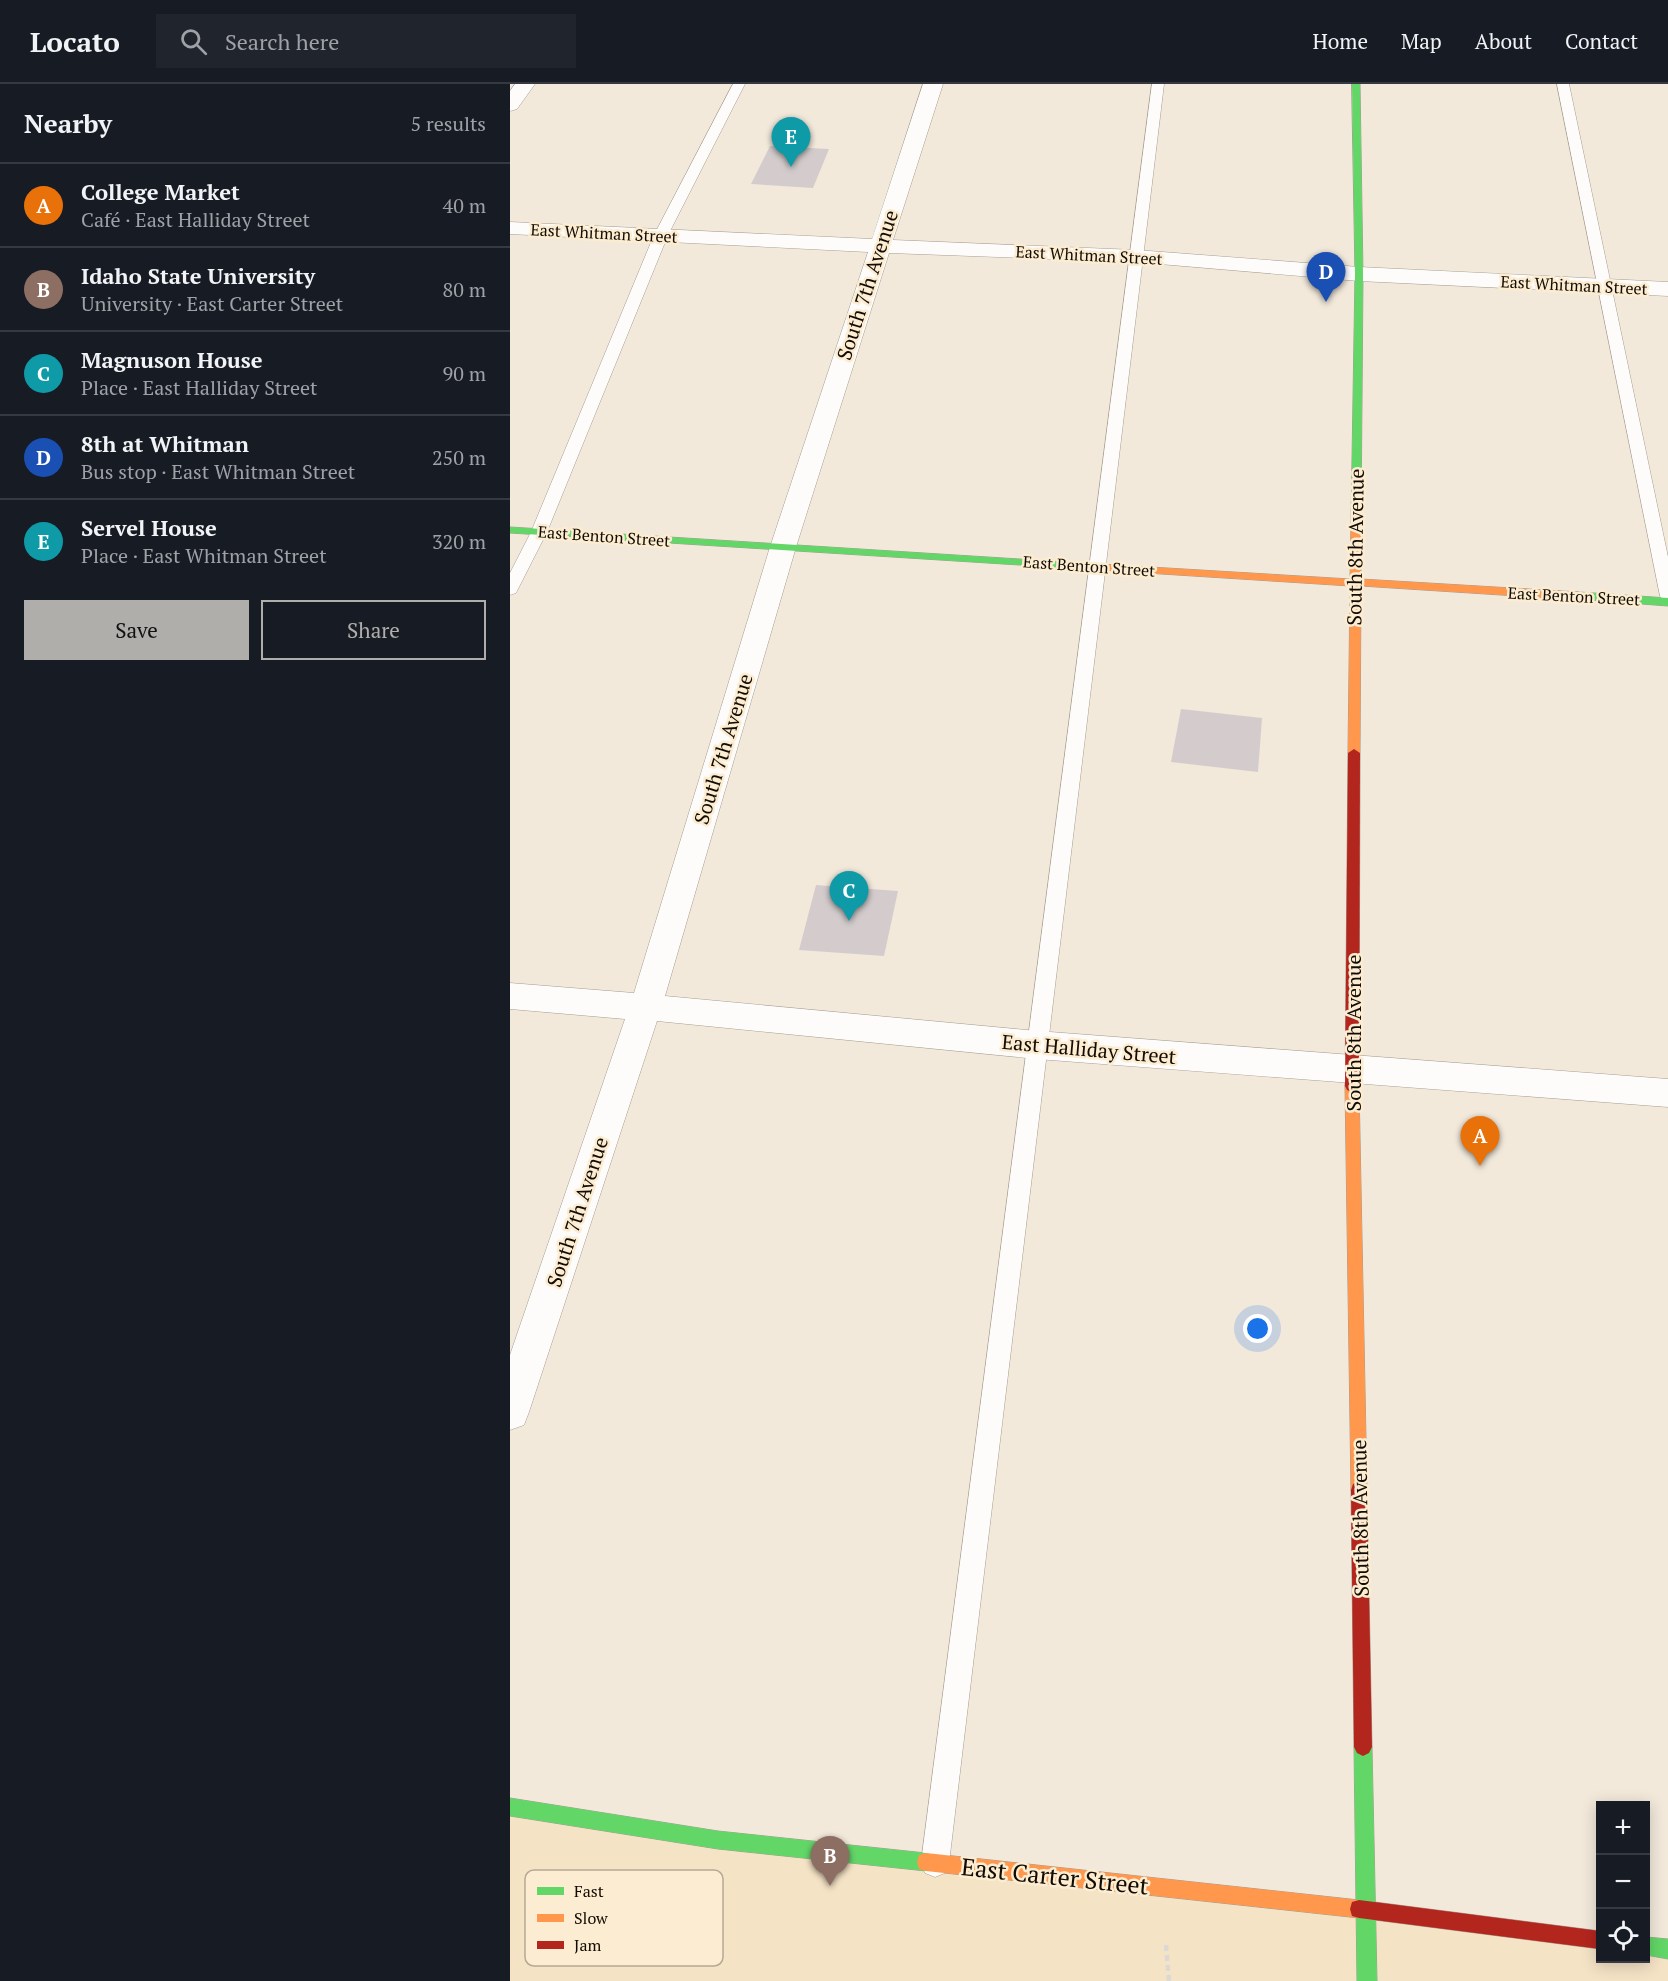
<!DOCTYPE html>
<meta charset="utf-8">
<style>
:root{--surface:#171b24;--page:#20242c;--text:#f1f3f6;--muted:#9ea1a6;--line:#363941;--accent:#b0aeaa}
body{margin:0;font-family:"PT Serif",serif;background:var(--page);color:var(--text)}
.controls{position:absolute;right:18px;bottom:18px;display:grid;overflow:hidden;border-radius:0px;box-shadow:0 3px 15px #0003}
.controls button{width:54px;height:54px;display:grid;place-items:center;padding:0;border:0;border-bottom:2px solid var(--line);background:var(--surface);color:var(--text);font:30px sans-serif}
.you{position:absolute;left:748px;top:1245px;width:21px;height:21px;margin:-15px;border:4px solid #fff;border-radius:50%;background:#1a73e8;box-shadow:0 0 0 9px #1a73e833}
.badge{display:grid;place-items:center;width:39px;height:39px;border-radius:50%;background:var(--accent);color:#fff;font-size:20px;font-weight:700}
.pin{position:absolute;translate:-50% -50px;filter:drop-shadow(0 2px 3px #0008)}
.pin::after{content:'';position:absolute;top:32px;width:21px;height:18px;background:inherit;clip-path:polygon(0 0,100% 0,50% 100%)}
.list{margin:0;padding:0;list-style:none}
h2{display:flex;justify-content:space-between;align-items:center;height:78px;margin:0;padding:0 24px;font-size:26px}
h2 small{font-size:20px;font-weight:400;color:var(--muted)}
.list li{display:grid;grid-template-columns:39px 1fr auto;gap:18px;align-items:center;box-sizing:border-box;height:84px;padding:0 24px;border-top:2px solid var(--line)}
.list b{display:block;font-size:22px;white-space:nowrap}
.list p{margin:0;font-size:20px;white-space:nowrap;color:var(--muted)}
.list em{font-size:20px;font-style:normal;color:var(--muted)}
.actions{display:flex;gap:12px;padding:18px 24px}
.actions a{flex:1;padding:14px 0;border:2px solid var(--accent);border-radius:0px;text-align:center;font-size:21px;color:var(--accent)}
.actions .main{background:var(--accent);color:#111}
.icon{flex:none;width:33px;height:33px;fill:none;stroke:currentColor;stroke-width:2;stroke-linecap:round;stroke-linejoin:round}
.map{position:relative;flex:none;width:1158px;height:1897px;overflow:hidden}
header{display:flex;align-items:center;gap:36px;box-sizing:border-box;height:84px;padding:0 30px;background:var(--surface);border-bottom:2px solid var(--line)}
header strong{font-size:28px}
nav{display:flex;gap:33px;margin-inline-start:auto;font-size:21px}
.search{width:420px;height:54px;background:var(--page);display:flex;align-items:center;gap:15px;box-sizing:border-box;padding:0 21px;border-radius:0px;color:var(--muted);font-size:22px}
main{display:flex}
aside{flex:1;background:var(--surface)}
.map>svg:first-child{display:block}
.built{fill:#f5e3c6}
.building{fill:#d4cccc}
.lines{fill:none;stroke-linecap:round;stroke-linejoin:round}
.lane-casing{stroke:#a49d91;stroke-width:1}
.street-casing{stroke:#a49d91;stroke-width:1}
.fast-casing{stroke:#a49d91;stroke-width:1}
.slow-casing{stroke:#a49d91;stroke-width:1}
.jam-casing{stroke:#a49d91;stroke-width:1}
.path{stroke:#dcd9d4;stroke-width:4.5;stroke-dasharray:6 4;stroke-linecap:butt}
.lane{fill:#fdfcfa;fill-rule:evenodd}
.street{fill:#fdfcfa;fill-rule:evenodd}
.fast{fill:#63d668;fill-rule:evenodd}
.slow{fill:#ff974d;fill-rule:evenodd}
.jam{fill:#b3261e;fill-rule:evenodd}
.labels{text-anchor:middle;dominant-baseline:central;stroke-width:5;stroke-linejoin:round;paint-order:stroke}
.far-street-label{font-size:16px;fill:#110b02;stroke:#fcecd1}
.street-label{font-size:20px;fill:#110b02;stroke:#fcecd1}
.near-street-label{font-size:24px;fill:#110b02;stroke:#fcecd1}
.key{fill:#fcecd1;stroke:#b6a893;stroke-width:1.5}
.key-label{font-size:16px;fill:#110b02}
</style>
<header>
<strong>Locato</strong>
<div class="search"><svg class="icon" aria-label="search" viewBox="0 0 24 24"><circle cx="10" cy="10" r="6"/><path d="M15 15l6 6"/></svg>Search here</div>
<nav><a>Home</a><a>Map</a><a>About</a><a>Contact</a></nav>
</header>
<main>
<aside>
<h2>Nearby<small>5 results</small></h2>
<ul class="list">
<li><span class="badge" style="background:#e8710a">A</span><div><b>College Market</b><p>Café · East Halliday Street</p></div><em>40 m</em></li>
<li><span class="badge" style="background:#8d6e63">B</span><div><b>Idaho State University</b><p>University · East Carter Street</p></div><em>80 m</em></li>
<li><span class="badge" style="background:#0f9aa8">C</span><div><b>Magnuson House</b><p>Place · East Halliday Street</p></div><em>90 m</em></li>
<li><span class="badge" style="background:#1a4fb4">D</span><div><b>8th at Whitman</b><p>Bus stop · East Whitman Street</p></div><em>250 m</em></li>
<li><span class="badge" style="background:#0f9aa8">E</span><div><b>Servel House</b><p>Place · East Whitman Street</p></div><em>320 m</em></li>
</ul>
<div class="actions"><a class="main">Save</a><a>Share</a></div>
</aside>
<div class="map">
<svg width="1158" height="1897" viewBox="0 0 1158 1897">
<rect width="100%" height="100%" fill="#f2e9db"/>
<path class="built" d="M0,1723L1090,1856V1874H1136V1862L1158,1865V1897H0Z"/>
<g class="building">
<path d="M260,62L319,65L303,104L241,100Z"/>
<path d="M671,625L752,634L748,688L661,678Z"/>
<path d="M306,801L388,807L374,872L289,866Z"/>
</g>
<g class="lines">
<g class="lane-casing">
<g id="lane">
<path d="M223,0H235L158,151L37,448L8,505L6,509L0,511V489L21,448L144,151Z"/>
<path d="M642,0H654L439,1779L435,1789L425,1793L415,1789L411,1779Z"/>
<path d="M1047,0H1059L1158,473V518L1152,516L1150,512Z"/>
</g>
</g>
<g class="street-casing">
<g id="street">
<path d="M5,0H25L7,25L0,27V7Z"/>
<path d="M413,0H433L383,156L626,166L849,183L1158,198V212L849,197L626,178L379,169L286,463L155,912L527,947L1158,995V1023L527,975L147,937L19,1328L14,1341L0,1346V1271L115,935L0,925V899L124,909L260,463L358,168L0,150V138L362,155Z"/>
</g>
</g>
<g class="fast-casing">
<g id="fast">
<path d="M842,0H850L853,190L851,438L846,441L841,438L845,190Z"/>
<path d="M0,443L557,478L562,481L557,484L0,449Z"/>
<path d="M1069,508L1158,514V522L1065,515V509Z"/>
<path d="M853,1654L859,1657L862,1663L867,1897H847L844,1663L847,1657Z"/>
<path d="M0,1714L208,1747L416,1769L423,1771L425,1778L423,1785L416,1787L208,1765L0,1732Z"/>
<path d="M1136,1853L1158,1855V1875L1136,1871Z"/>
</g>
</g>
<g class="slow-casing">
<g id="slow">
<path d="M846,435L851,438V495L1069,508L1074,512L1069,516L851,502L850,669L844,673L838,669L840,502L557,484L552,481L557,478L840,495L841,438Z"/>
<path d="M842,996L847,998L849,1002L857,1406L855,1412L849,1414L843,1412L841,1406L835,1002L837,998Z"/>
<path d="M416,1769L849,1816L856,1818L858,1825L856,1832L849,1834L416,1787L409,1785L407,1778L409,1771Z"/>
</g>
</g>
<g class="jam-casing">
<g id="jam">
<path d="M844,665L850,669L849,1002L847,1006L842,1008L837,1006L835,1002L838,669Z"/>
<path d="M849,1398L855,1400L857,1406L862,1663L859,1669L853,1672L847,1669L844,1663L841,1406L843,1400Z"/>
<path d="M849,1816L1090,1847V1865L849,1834L842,1832L840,1825L842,1818Z"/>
</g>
</g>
<path class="path" d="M656,1861L659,1897"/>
<use href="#lane" class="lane"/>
<use href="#street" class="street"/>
<use href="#fast" class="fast"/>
<use href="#slow" class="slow"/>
<use href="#jam" class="jam"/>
</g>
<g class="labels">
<g class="far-street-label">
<text transform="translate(94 149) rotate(3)">East Whitman Street</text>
<text transform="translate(579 171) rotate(3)">East Whitman Street</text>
<text transform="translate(1064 201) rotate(3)">East Whitman Street</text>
<text transform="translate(94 452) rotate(4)">East Benton Street</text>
<text transform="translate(579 482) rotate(4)">East Benton Street</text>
<text transform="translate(1064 512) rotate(3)">East Benton Street</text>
</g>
<g class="street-label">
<text transform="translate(357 201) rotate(-72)">South 7th Avenue</text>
<text transform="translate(845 463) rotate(-89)">South 8th Avenue</text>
<text transform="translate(213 665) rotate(-73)">South 7th Avenue</text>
<text transform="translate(843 949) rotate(-90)">South 8th Avenue</text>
<text transform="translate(579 965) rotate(5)">East Halliday Street</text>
<text transform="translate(67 1128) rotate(-72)">South 7th Avenue</text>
<text transform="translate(850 1434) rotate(-91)">South 8th Avenue</text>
</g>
<g class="near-street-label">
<text transform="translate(545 1792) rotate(6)">East Carter Street</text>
</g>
</g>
<rect x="15" y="1786" width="198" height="96" rx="9" class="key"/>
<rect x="27" y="1803" width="27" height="8" fill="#63d668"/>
<rect x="27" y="1830" width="27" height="8" fill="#ff974d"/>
<rect x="27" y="1857" width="27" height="8" fill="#b3261e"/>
<g class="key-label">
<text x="64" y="1813">Fast</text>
<text x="64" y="1840">Slow</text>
<text x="64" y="1867">Jam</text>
</g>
</svg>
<div class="controls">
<button>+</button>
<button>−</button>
<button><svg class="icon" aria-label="locate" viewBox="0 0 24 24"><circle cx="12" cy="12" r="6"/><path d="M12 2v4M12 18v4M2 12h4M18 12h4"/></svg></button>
</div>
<div class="you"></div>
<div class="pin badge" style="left:970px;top:1082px;background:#e8710a">A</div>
<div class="pin badge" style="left:320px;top:1802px;background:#8d6e63">B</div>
<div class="pin badge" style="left:339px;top:837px;background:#0f9aa8">C</div>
<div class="pin badge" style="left:816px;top:218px;background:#1a4fb4">D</div>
<div class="pin badge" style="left:281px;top:83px;background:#0f9aa8">E</div>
</div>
</main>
